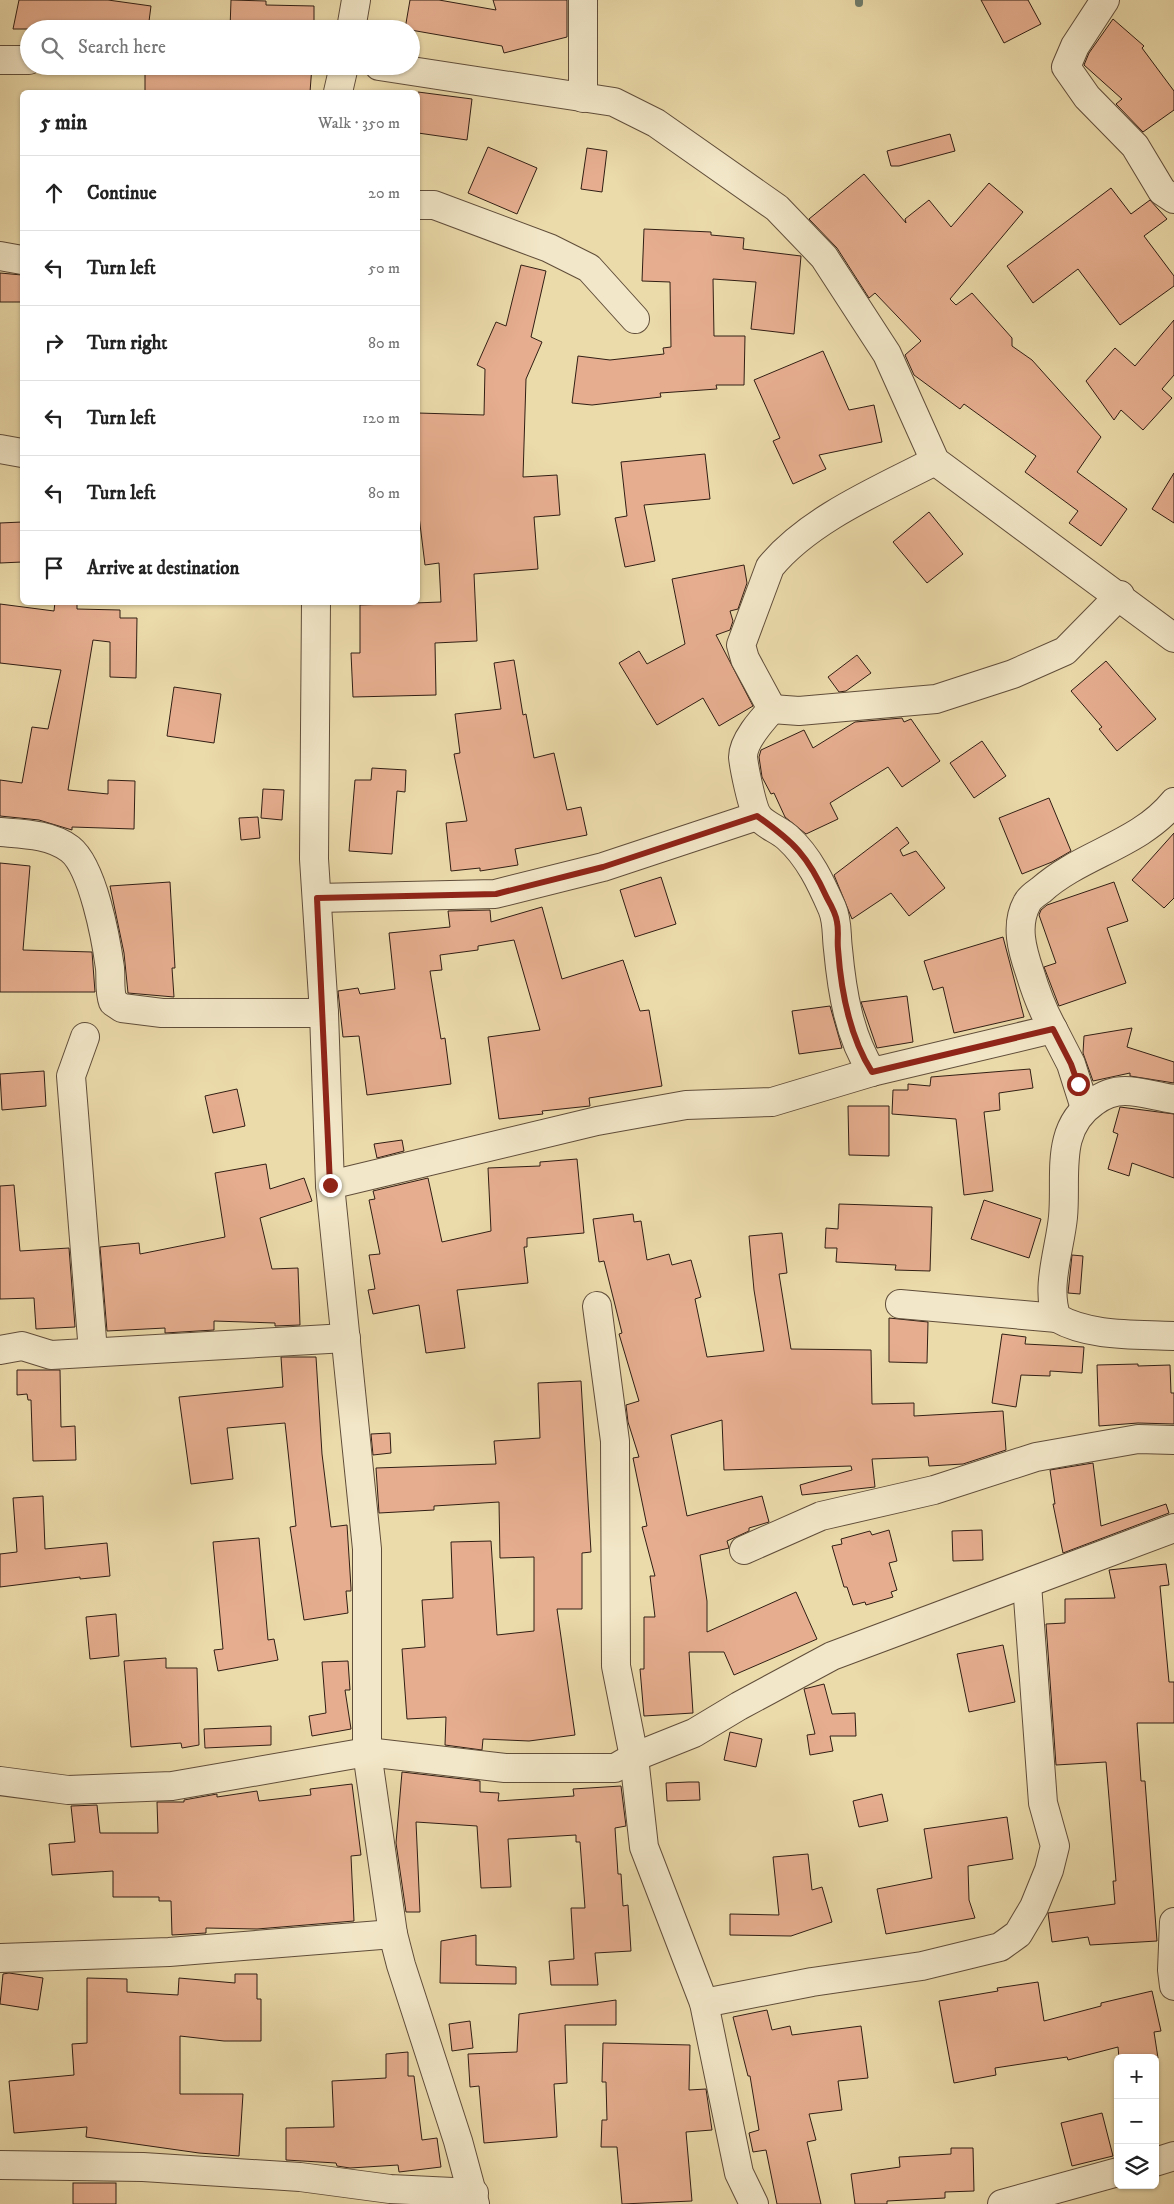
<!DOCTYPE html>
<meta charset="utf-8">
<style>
:root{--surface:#fff;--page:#f2f2f2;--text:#222;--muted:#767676;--line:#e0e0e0}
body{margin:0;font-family:"IM FELL DW Pica",serif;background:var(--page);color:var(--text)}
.controls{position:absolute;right:15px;bottom:15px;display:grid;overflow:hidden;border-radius:8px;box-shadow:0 1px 4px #0004}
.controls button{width:45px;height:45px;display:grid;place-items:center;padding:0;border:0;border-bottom:1px solid var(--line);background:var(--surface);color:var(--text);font:25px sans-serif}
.stop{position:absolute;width:15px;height:15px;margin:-11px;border:4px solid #8f2418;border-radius:50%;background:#fff}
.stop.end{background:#8f2418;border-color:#fff;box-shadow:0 1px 5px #0008}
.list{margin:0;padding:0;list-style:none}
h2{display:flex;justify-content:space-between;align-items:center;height:65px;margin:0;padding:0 20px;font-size:21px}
h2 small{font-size:16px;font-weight:400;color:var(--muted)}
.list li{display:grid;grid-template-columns:32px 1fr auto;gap:15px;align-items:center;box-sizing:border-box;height:75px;padding:0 20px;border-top:1px solid var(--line)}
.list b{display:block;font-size:19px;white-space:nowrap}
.list em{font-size:16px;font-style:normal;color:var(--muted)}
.icon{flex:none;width:28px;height:28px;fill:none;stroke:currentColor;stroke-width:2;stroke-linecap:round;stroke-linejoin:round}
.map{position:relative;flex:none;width:1174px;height:2204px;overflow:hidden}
.search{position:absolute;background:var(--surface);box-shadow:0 1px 4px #0004;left:20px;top:20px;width:400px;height:55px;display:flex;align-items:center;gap:12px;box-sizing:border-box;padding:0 18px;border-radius:28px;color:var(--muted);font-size:19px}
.panel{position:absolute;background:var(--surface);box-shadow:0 1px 4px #0004;left:20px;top:90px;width:400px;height:515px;border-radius:8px}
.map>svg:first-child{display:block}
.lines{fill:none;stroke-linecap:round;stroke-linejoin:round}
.stream{stroke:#6f7c6c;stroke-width:8}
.building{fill:#e6ae8f;stroke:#311e14}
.minor-casing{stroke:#604d3a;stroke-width:30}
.minor{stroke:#f2e7c8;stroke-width:28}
.route{stroke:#8f2418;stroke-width:6}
</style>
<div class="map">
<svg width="1174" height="2204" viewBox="0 0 1174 2204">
<rect width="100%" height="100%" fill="#ebdaaa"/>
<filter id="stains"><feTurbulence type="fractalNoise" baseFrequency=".004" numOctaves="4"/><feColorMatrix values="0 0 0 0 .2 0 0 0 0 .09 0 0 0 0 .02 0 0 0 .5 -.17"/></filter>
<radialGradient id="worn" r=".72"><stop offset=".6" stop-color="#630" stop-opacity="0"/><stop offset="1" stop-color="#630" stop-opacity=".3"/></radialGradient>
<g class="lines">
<path class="stream" d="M859,0V3"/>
</g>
<g class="building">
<path d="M19,0H108L151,6L148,29H13Z"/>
<path d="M231,0L266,1V5L314,6V25H265V29H230Z"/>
<path d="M410,0H439L496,10L493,0H567V37L504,53L502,46L405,29Z"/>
<path d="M981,0H1028L1041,24L1004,43Z"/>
<path d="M1113,19L1144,46L1142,48L1174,91V110L1143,132L1116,104L1122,99L1084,65L1089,53Z"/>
<path d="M201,66H312L310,92H145V72H201Z"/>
<path d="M418,92L472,99L467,140L418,133Z"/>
<path d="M950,134L955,151L899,166H891L887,151Z"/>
<path d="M488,147L537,168L517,214L468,193Z"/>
<path d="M587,148L607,151L602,192L581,189Z"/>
<path d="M864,174L906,223L905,219L929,200L951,227L989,183L1023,212L950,299L956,305L972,293L1012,338V346L1032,360L1101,437L1077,472L1127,509L1101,546L1069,523L1078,511L1025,472L1036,456L964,404L960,409L914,375L905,355L921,341L875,293L869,298L837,248L809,219Z"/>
<path d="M1111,188L1131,214L1150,200L1167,219L1144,236L1174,276V286L1120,325L1078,269L1033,303L1007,266Z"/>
<path d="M644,229L711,232V235L744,238L743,249L801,256L794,334L751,329L756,282L713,279L714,336H745L744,385H716L717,389L660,393L661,397L592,405L572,403L578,356L610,360L664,354L663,348L671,347L670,282L642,281Z"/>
<path d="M521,265L546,271L531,337L542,342L526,379L523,477L557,475L560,515L534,517L538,569L474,574L477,641L435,643L436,695L353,697L351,653H360V605L441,602L439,563L425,565L418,508V413L484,415L485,369L477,365L496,322L506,326Z"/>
<path d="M0,273L22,275V302H0Z"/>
<path d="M1174,320V375L1162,389L1172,398L1143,430L1121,410L1114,420L1086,381L1115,348L1135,366Z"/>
<path d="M823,351L849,410L874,405L882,442L819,455L826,469L793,484L773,441L780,438L754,380Z"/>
<path d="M705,454L710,499L644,505L655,561L625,567L615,518L627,516L621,462Z"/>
<path d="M1174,473V523L1152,509Z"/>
<path d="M929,512L963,554L927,583L893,542Z"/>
<path d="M22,522V562L0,563V523Z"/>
<path d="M744,565L747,583L738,609L730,611L733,621L730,630L716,635L753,706L719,726L703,698L657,725L619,663L639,651L647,664L685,644L672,579Z"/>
<path d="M55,602H77V609L120,610V618H137L136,678L110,677V642L93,640L68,790L108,794V780L135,781L134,829L72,827V830L39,820L0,816V780L22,783L32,727L48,729L61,670L0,663V604L54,611Z"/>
<path d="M857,655L871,673L846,691L839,692L828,677Z"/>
<path d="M514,660L523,715L526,714L534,758L554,753L567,810L581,807L587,835L515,849L518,865L480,871V868L451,871L446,823L467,821L454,754L460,753L455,714L501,709L494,663Z"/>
<path d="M1106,661L1156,719L1117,751L1099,729L1102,727L1071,691Z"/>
<path d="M174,687L221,694L214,743L167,736Z"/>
<path d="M902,718L904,722L911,719L940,761L902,787L888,767L830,803L838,819L806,834L785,817L774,793L771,794L762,777L759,757L761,750L804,730L813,748L855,722Z"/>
<path d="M982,741L1006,776L974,798L950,763Z"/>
<path d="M372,768L406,770L405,792L397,791L392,854L349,851L355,780H371Z"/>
<path d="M263,789L284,790L282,820L261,818Z"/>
<path d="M1049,798L1071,851L1052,862L1022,874L999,818Z"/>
<path d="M258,817L260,838L241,840L239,818Z"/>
<path d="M897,827L909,843L900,850L903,856L916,851L945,888L909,916L891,893L852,919L834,875Z"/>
<path d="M1174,833V898L1164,908L1132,880Z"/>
<path d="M0,863L30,866L23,950L92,952L95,992H0Z"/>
<path d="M661,877L676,924L635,937L620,890Z"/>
<path d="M170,882L175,968H172L174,997L128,993L124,953L110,886Z"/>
<path d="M1114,882L1128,921L1107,928L1126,983L1059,1006L1044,967L1056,963L1039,915L1041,910L1047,905Z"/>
<path d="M542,907L562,979L623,960L640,1011L649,1010L662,1086L589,1098L590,1106L542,1111L543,1114L499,1119L488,1037L540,1030L514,940L478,946V950L440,955L442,970L430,971L441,1039L445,1038L451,1084L367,1095L359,1036L343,1037L338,991L358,988L360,994L395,989L389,933L450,927L448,911L490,910L491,922Z"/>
<path d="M1003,937L1024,1017L954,1033L943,987L933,990L924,961Z"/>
<path d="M907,996L913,1042L877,1048L861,1002Z"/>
<path d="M830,1006L842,1048L799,1054L792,1011Z"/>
<path d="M1132,1028L1127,1047L1174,1062V1083L1130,1076V1073L1093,1081L1083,1053L1084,1036Z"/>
<path d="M1030,1069L1033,1088L999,1093L1000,1110L984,1112L993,1191L964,1195L956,1119L892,1114L893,1090H908V1084L930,1086L931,1077Z"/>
<path d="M44,1071L46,1106L2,1110L0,1074Z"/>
<path d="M237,1089L245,1126L213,1133L205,1096Z"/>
<path d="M848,1106H889V1156L849,1155Z"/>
<path d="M1120,1107L1174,1114V1178L1132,1163L1129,1176L1108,1169L1118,1134L1113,1132Z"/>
<path d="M402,1140L404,1151L377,1158L374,1144Z"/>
<path d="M577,1159L584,1233L527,1238V1247H524L528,1283L457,1290L465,1348L426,1353L419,1305L373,1314L368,1290L375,1289L369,1255L380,1254L369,1200L375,1199L373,1191L428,1178L442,1242L491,1231L488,1168L540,1166V1162Z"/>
<path d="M266,1164L270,1189L304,1178L312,1201L260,1218L272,1269L298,1268L300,1325L275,1326V1323L214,1321V1330L165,1333V1328L107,1331L100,1247L139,1243L140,1254L225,1237L215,1173Z"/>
<path d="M14,1185L20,1251L69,1248L75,1327L36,1329L34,1298L0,1299V1186Z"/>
<path d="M984,1200L1041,1219L1029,1258L971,1239Z"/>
<path d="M839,1204L932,1207L930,1271L895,1270L896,1265L836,1262L837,1248H825L826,1228L838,1229Z"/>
<path d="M633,1214L634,1222L641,1221L647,1260L669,1254L672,1265L691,1260L701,1297L695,1299L707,1357L764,1351L754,1290L749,1236L782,1233L787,1273L779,1274L791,1349L871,1350L872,1404L914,1403V1416L1003,1411L1006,1450L963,1464L929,1466L928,1457L872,1459L875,1487L802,1495L800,1485L852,1470L851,1466L724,1470L722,1420L671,1435L687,1516L762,1496L769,1522L749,1528V1531L727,1541L729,1548L700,1555L707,1601V1632L796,1592L817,1639L734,1675L724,1652H689L693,1713L644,1716L640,1669H644V1617H655L650,1576H655L642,1527L647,1526L633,1458L639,1457L628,1422L626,1405L639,1401L619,1334L622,1333L604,1261L599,1262L593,1219Z"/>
<path d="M1072,1255L1083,1256L1080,1294L1068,1293Z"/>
<path d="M889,1318L928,1322L927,1363L889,1362Z"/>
<path d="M1002,1334L1026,1337L1025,1344L1084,1347L1082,1373L1050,1371V1376L1021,1375L1016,1407L992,1403Z"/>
<path d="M281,1357H316L322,1454L331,1527L347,1525L351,1588V1591H346L348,1613L304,1620L290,1527L296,1526L285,1423L227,1428L233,1479L191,1484L179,1397L283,1387Z"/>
<path d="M1138,1364V1366L1170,1365L1171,1393H1174V1424L1138,1423L1099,1426L1097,1365Z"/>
<path d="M17,1370H60L61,1427L75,1426L76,1460L33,1461L31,1400H28L27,1394L17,1395Z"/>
<path d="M581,1381L591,1552L582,1553V1609H557L575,1735L529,1741L483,1739L482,1750L445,1745L446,1717L407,1719L402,1649L425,1647L422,1600L453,1598L451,1542L491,1541L497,1635L534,1631V1557L500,1558L499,1502L434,1506V1510L379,1513L376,1468L496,1464L494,1441L540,1438L538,1383Z"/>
<path d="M390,1433L391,1453L373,1455L371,1434Z"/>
<path d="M1093,1463L1101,1526L1166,1504L1169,1513L1063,1553L1053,1504H1055L1050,1470Z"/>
<path d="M43,1496L45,1549L107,1543L110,1576L80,1579V1577L0,1587V1554L17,1552L13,1498Z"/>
<path d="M889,1530L897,1561L889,1563L897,1590L891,1592L893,1597L866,1605L865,1602L853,1605L847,1587H844L832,1546L842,1544L841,1539L870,1531L872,1535Z"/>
<path d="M982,1530L983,1560L953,1561L952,1531Z"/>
<path d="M259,1538L268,1640L274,1639L278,1660L218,1671L214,1650L223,1649L213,1542Z"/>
<path d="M1166,1564L1169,1585L1160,1586L1169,1682H1174V1723H1137L1141,1781H1145L1157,1941L1090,1945L1088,1937L1052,1942L1048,1913L1115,1904L1113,1881H1116L1106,1762L1056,1765L1046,1624L1065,1623V1599L1115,1598L1109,1570Z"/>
<path d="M116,1614L119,1656L90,1659L86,1617Z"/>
<path d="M1003,1645L1015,1702L969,1712L957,1654Z"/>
<path d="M166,1658V1668H197L199,1745L182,1748L181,1743L131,1747L124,1661Z"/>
<path d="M348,1661L350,1690H345L351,1729L312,1736L309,1716L326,1713L322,1662Z"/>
<path d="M824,1684L832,1714L855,1713L856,1736H830L833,1751L810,1755L807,1735L815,1734L804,1689Z"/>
<path d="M271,1726V1745L205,1748L204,1729Z"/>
<path d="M730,1732L762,1739L756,1767L724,1760Z"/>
<path d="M402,1772L480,1781V1792L499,1793L498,1801L574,1796L573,1789L621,1786L626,1826L615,1828L618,1874H621L623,1906L628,1905L631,1951L595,1953L598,1985H551L549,1961L574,1959L571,1908H585L580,1842H576V1835L508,1839L511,1887L481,1888L477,1826L416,1822L420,1912H406L396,1843Z"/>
<path d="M689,1782H699L700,1800L667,1801L666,1783Z"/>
<path d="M352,1784L361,1855L351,1856L354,1921L257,1929L206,1928V1933L172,1935L171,1901H159V1897H113V1871L52,1875L49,1844L75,1842L71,1806L97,1805L100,1833H158L157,1802H184V1800L217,1794V1797L257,1791L259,1801L311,1795L310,1789Z"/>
<path d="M882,1794L888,1821L859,1827L853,1801Z"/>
<path d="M1007,1817L1013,1859L968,1866L969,1900L975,1918L886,1934L877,1889L932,1878L924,1829Z"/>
<path d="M808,1854L812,1890L822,1887L832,1922L791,1936L730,1935V1914L779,1915L773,1857Z"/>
<path d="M476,1935V1965L516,1967V1984L440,1983L441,1941Z"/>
<path d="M9,1973L43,1978L38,2010L0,2004L3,1974Z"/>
<path d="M235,1974H257V1999H261V2041H224L180,2036V2094H243L239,2156L199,2153L86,2137L87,2127L14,2133L9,2081L74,2075L72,2044L87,2043V1978L127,1979V1992L178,1995L179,1978L235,1983Z"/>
<path d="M1038,1982L1044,2021L1101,2006V2003L1152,1991L1161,2031L1154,2032L1158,2058H1119L1118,2047L1068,2060L1067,2057L995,2068L996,2075L954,2083L939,2001L998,1991L997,1988Z"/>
<path d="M616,2000V2025H565L567,2083L554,2084L557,2137L484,2143L479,2086L470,2087L468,2054L517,2052L519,2014Z"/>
<path d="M767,2010L772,2030L790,2026L792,2035L861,2026L868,2078L838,2081L842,2110L809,2114L816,2140L807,2142L821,2204H777L766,2150L753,2152L749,2133L759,2130L750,2076H748L733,2017Z"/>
<path d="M470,2021L473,2048L452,2051L449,2024Z"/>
<path d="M603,2043L690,2045L689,2090L706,2089L712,2130L686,2132L692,2201L622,2204L617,2147H601L602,2120H607L606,2082H602Z"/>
<path d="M408,2052V2076H414L422,2140L437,2138L441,2167L399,2172L398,2165L350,2168L337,2166L336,2163L286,2160V2128L334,2127L332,2081L386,2078V2054Z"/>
<path d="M1102,2113L1113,2156L1072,2166L1061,2123Z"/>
<path d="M951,2148H973L974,2191L945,2192V2198L887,2201V2204H855L851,2174L900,2167L899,2157L951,2154Z"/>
<rect x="73" y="2183" width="43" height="21"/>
</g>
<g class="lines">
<g class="minor-casing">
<g id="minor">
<path d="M1105,0L1075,46L1066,67L1087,97L1135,146L1162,191L1174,199"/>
<path d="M351,29L356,0"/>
<path d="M0,60H29"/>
<path d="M379,66L614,102L656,123L777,208L824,257L887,354L935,461L1174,638"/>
<path d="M338,92L344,66"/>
<path d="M583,98V0"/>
<path d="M418,205H434L549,248L589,268L635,319"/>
<path d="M0,256L22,260"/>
<path d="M0,449L22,453"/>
<path d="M316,602L314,859L324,1013L330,1185L367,1549V1752L393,1934L401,1965L458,2141L475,2204"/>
<path d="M772,709C762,720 743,741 743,757C744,767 752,808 758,816C764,825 780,830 788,838C809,857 821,883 832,908C838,922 836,934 838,949C842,992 849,1036 872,1072"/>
<path d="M772,709L799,711L936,699L1013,674L1065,651L1120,595"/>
<path d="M772,709L745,659L741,645L770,567C809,519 881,489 935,461"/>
<path d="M0,832C23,834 50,834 70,849C93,867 106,939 110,968C111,979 109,991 113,1002L122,1008L162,1013H324"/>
<path d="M317,898L495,894L603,867L757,816"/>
<path d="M1053,1029L1071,1064L1085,1108"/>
<path d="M85,1037L71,1076L93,1352"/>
<path d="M1174,1099C1158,1097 1141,1091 1125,1091C1113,1091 1103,1095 1094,1102C1054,1129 1067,1177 1063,1217C1060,1249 1045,1288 1057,1318C1090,1337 1136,1334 1174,1336"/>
<path d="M330,1185L597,1121L686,1105L772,1102L872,1072L1053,1029C1043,1011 1036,993 1030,973C1022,950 1015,925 1027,903C1030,897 1037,893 1041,890C1081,854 1139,845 1174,802"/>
<path d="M900,1304L1057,1318"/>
<path d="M597,1306L615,1441L616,1666L634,1757L644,1847L704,2003L739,2173L754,2204"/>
<path d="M0,1350L22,1346L51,1355L346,1338"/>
<path d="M744,1550L821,1516L934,1490L1036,1457L1138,1439L1174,1440"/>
<path d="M0,1781L68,1790L172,1786L367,1752L505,1768H615L634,1757L694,1733L739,1706L832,1656L1174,1528"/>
<path d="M1174,1922L1172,1970L1174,1986"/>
<path d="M0,1958L169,1952L393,1934"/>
<path d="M704,2003L812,1982L922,1966L1000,1947L1018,1934L1034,1907L1049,1870L1055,1846L1043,1803L1027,1584"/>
<path d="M1155,2162L1174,2156"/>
<path d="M0,2165L143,2167L300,2177L390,2189L474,2193"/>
<path d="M1002,2204L1118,2172"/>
</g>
</g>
<use href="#minor" class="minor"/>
</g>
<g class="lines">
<path class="route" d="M330,1185L317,898L496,894L603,867L757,816C794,842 808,856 827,898C831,905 836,914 837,922C839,931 837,940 838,949C841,991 849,1036 872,1072L1053,1029L1071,1064L1078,1084"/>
</g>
<rect width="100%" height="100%" filter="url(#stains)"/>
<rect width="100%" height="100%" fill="url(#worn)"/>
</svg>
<div class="controls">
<button>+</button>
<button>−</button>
<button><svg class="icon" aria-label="layers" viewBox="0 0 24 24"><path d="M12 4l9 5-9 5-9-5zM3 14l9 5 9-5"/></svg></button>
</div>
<div class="stop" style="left:1078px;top:1084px"></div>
<div class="stop end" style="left:330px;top:1185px"></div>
<div class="search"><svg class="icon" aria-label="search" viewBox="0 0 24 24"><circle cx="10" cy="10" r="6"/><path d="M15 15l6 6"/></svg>Search here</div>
<section class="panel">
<h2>5 min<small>Walk · 350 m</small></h2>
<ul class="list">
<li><svg class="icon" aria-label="ahead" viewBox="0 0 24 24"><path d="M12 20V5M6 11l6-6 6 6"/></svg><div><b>Continue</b></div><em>20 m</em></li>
<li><svg class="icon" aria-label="left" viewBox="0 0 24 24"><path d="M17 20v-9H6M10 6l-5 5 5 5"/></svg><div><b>Turn left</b></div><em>50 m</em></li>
<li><svg class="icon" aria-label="right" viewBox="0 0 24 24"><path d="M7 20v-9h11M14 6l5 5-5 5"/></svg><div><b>Turn right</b></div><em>80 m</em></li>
<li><svg class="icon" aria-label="left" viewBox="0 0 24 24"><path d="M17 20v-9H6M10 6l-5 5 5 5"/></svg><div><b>Turn left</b></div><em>120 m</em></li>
<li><svg class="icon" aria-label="left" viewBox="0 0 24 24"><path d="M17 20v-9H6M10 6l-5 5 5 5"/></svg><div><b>Turn left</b></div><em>80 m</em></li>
<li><svg class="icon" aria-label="arrive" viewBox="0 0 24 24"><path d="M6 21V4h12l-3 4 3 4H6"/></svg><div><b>Arrive at destination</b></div></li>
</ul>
</section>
</div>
